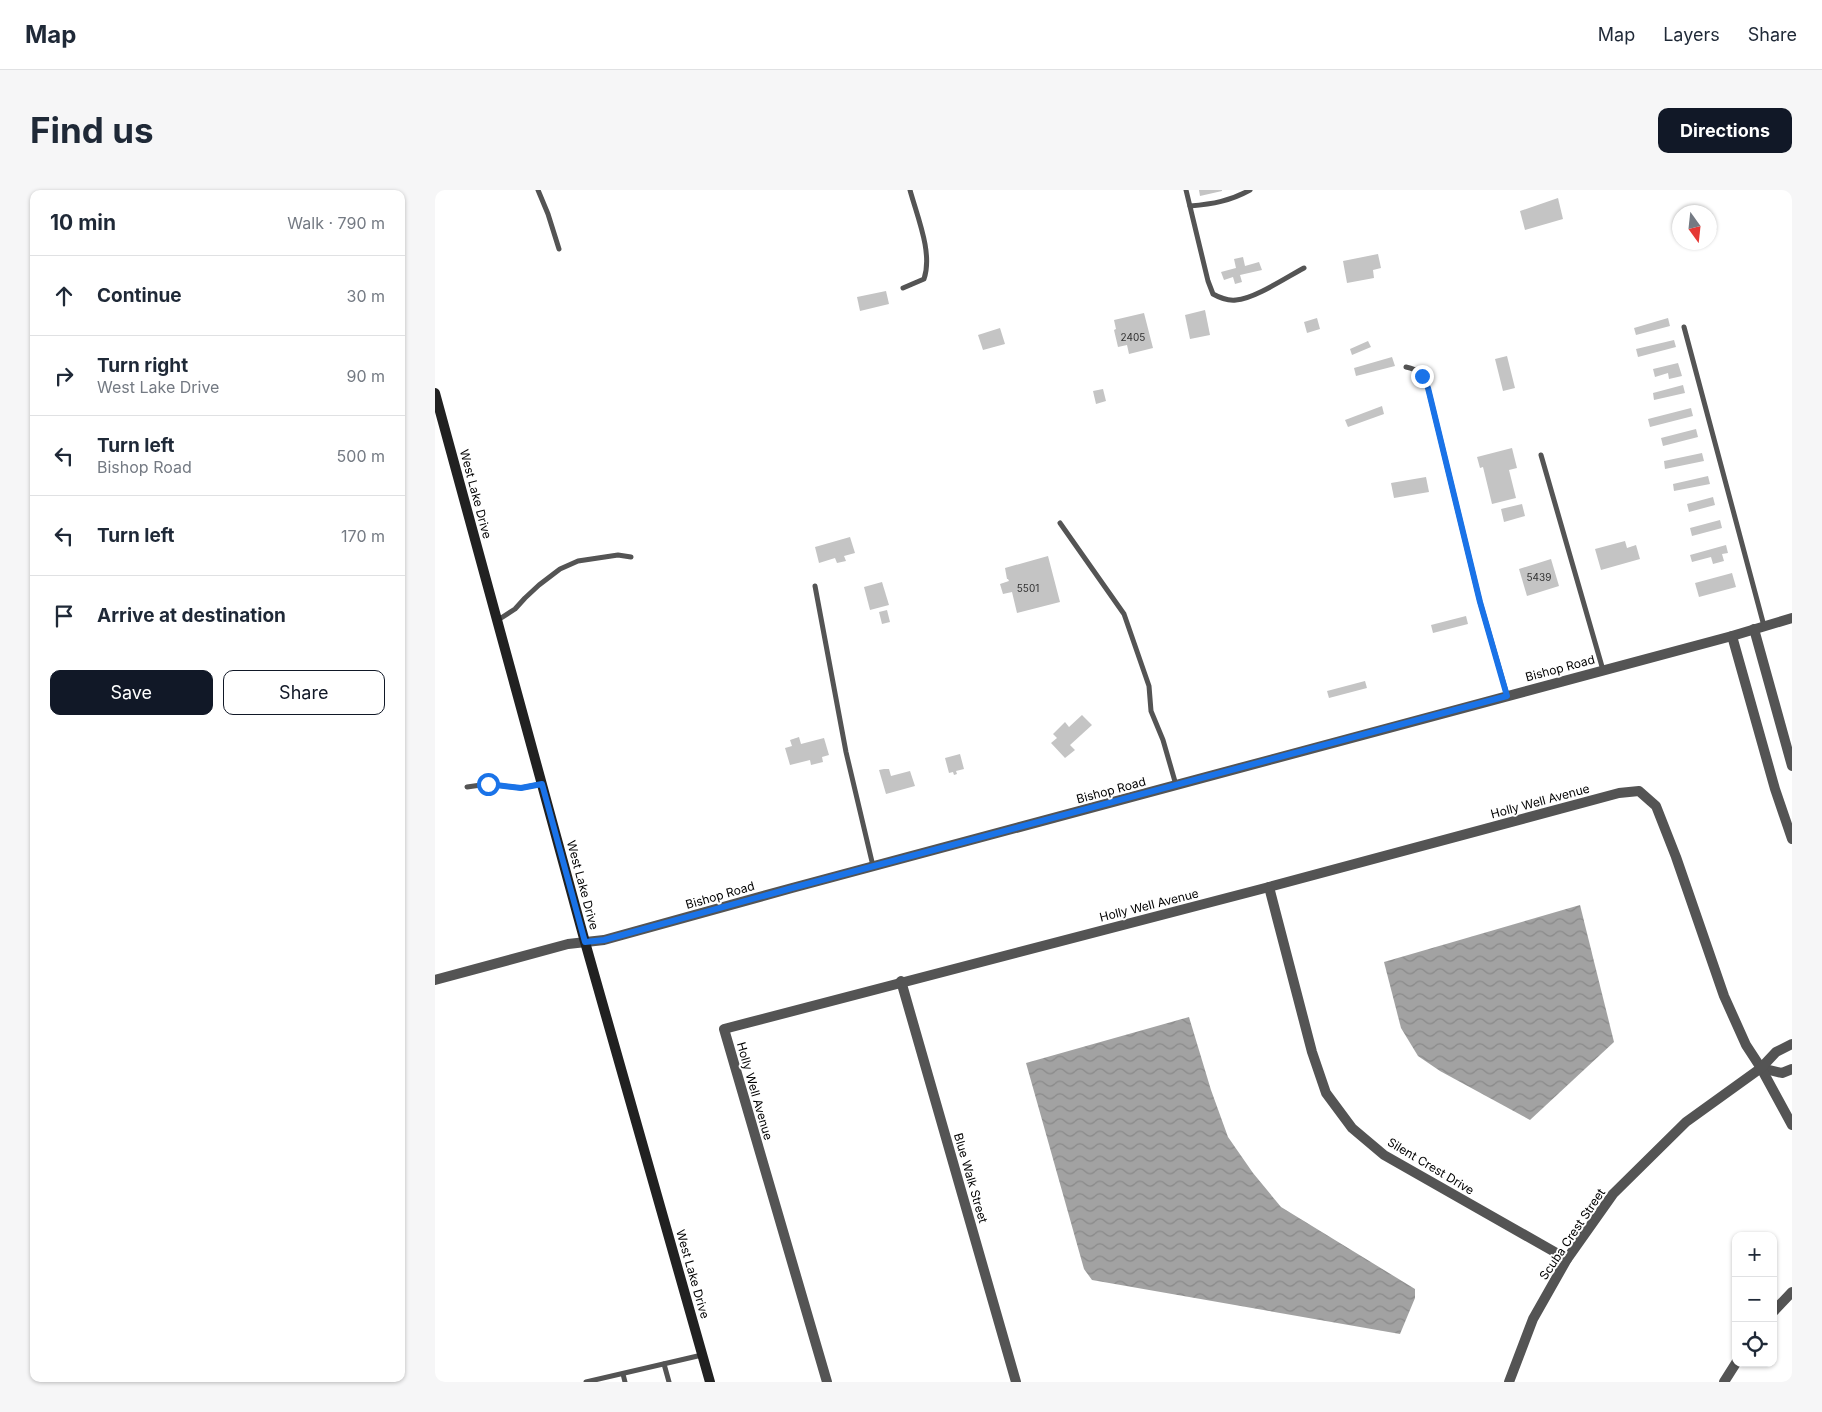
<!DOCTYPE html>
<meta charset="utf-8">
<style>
:root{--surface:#fff;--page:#f6f6f7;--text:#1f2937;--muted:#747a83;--line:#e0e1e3;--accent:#111827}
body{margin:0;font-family:Inter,sans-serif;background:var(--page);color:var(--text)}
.controls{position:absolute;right:15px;bottom:15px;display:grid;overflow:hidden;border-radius:10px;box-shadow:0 1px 4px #0004}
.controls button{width:45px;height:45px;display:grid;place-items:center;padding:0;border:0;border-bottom:1px solid var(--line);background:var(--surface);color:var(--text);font:25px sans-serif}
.compass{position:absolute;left:1237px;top:15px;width:45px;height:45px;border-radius:50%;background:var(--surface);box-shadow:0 1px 4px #0004;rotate:165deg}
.stop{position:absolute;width:15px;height:15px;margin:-11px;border:4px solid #1a73e8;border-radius:50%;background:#fff}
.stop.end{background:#1a73e8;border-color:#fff;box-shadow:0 1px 5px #0008}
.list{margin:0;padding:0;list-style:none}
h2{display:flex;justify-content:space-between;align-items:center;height:65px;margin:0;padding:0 20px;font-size:21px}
h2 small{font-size:16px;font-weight:400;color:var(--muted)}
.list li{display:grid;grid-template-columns:32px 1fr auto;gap:15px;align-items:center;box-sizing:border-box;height:80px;padding:0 20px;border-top:1px solid var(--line)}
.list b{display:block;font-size:19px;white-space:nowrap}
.list p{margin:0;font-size:16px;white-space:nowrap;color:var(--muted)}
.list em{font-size:16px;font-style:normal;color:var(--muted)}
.actions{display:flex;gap:10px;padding:15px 20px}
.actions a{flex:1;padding:11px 0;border:1px solid var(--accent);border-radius:10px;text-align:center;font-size:18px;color:var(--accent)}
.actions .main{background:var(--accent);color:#fff}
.icon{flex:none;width:28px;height:28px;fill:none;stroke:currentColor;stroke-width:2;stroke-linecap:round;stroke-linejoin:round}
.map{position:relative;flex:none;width:1357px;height:1192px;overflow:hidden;border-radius:10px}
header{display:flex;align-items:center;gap:30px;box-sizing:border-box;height:70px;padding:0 25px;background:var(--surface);border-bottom:1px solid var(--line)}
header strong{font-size:24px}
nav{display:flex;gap:28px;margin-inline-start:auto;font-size:18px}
.intro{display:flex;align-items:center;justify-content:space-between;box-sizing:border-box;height:120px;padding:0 30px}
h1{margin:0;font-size:35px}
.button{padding:12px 22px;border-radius:10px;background:var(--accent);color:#fff;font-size:18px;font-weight:700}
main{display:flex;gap:30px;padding:0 30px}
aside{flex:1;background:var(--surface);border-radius:10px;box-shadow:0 1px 4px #0004}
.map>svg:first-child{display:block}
.water{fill:url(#water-waves)}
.building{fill:#c4c4c4}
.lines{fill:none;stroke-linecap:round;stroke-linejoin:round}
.lane{stroke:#545454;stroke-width:5}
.street{stroke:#545454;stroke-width:10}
.secondary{stroke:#212121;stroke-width:10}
.route{stroke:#1a73e8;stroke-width:6}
.labels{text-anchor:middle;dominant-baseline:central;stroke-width:4;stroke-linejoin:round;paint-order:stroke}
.number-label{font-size:10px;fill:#313131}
.street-label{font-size:12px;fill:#000;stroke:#fff}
</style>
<header>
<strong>Map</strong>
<nav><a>Map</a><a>Layers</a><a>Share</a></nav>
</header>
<div class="intro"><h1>Find us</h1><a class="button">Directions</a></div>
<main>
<aside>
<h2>10 min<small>Walk · 790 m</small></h2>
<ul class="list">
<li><svg class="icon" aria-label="ahead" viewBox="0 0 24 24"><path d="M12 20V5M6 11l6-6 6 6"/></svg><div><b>Continue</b></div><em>30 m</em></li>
<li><svg class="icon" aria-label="right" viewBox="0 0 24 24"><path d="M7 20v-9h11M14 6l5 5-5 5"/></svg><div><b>Turn right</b><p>West Lake Drive</p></div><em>90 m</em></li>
<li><svg class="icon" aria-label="left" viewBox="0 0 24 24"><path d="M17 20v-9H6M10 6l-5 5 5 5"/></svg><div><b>Turn left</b><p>Bishop Road</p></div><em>500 m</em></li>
<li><svg class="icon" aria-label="left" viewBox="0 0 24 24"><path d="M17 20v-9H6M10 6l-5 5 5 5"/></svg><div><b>Turn left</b></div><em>170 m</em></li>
<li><svg class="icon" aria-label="arrive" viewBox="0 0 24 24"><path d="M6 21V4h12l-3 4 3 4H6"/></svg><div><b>Arrive at destination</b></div></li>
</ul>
<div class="actions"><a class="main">Save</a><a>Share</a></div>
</aside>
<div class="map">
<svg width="1357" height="1192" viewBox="0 0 1357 1192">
<defs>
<pattern id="water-waves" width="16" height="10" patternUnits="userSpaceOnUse" patternTransform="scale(1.25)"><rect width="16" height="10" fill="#a2a2a2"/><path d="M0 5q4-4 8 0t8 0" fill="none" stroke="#8a8a8a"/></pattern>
</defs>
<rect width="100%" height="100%" fill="#fff"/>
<g class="water">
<path d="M1145,715L1179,852L1095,930L1005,881L983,866L966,838L949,772Z"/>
<path d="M754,827L776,900L793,947L818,983L846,1017L980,1099V1108L965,1144L657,1090L649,1079L591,873Z"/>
</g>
<g class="building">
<path d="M764,0H787V1L765,6Z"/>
<path d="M1123,8L1128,29L1090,40L1085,21Z"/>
<path d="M1277,23L1282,40L1274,42V24Z"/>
<path d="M943,64L946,78L938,80L939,88L912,93L908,71Z"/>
<path d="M808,67L810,76L824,72L827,80L805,85L807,92L800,94L798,87L789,90L786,82L801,78L799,69Z"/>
<path d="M451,101L454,114L425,121L422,107Z"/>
<path d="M770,120L775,145L755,149L750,125Z"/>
<path d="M709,123L718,158L694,164L692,155L683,157L679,140L681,139L679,130Z"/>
<path d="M882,128L885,139L872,143L869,132Z"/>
<path d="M1233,128L1235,136L1201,145L1199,138Z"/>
<path d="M565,138L570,154L548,160L543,145Z"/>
<path d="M1239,150L1241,157L1203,167L1201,159Z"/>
<path d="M933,151L936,157L917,165L915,159Z"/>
<path d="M1072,166L1080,198L1068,201L1060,169Z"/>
<path d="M957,167L960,176L921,186L919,178Z"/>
<path d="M1243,173L1247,186L1234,189L1233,183L1220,187L1218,179Z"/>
<path d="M1248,195L1250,203L1219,210L1218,203Z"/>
<path d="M668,199L671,211L661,214L658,201Z"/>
<path d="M947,216L949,224L913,237L910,230Z"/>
<path d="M1256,218L1258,226L1215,237L1213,229Z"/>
<path d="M1261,239L1263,247L1228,256L1226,248Z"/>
<path d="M1077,258L1082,278L1074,280L1081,308L1057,314L1048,277L1045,278L1042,267Z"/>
<path d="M1267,263L1269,271L1230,279L1229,271Z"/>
<path d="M1273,286L1275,294L1239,301L1238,294Z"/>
<path d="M991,287L994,302L959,308L956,293Z"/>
<path d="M1278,307L1280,315L1254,322L1252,314Z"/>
<path d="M1087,314L1090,326L1069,332L1066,319Z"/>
<path d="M1285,330L1287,338L1257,346L1255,338Z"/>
<path d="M415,347L420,363L409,366L411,371L402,373L400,368L384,373L380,357Z"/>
<path d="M1190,351L1192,358L1201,355L1205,369L1166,380L1160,359Z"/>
<path d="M1291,355L1293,363L1287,364L1289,371L1278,374L1276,367L1257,372L1255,365Z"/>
<path d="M613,366L625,412L582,423L577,402L568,404L565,394L574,391L573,389H572L570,378Z"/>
<path d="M1116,369L1124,396L1092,406L1084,379Z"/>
<path d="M1297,383L1301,397L1264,407L1260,393Z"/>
<path d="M447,392L454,415L435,420L429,397Z"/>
<path d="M452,420L455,432L447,434L444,422Z"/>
<path d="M1031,426L1033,434L998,443L996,435Z"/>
<path d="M930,491L932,498L894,508L892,501Z"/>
<path d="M647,525L657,535L635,555L640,560L630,568L616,553L622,548L618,544L630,532L634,537Z"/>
<path d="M364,547L366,554L389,548L394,565L387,567L388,572L376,575L375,570L355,575L350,558L357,556L355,550Z"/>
<path d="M525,564L529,579L521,581L522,584L519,585L518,582L514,583L510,568Z"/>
<path d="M449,579H454L456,586L475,581L480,596L451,604L444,580Z"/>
</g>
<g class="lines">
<g class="lane">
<path d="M103,0L113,24L124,59"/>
<path d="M751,0L773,91L778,104C785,108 792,111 801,110C819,109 852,87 869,78"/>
<path d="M755,16C778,14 795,11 815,0"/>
<path d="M468,98L489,89C498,63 482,26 475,0"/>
<path d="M1249,137L1329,436"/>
<path d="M971,177C986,180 987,185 993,198L1045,412L1072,505"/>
<path d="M1106,265L1168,480"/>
<path d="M625,333L689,424L714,496L716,521L728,550L741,595"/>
<path d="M380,396L411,562L438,676"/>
<path d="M63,430L80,419L90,408L104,395L125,379L143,371L183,365L196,367"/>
<path d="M32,597L53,594L86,598L106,594"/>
<path d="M229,1174L234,1192"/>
<path d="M188,1184L190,1192"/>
<path d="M151,1192L267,1165"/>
</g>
<g class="street">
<path d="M1319,439L1357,576"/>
<path d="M1297,446L1340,599L1357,649"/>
<path d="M834,697L877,862L891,903L917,938L949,965L1132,1069"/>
<path d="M0,790L133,754L169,750L357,698L1297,446L1357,428"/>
<path d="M466,791L581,1192"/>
<path d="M1326,878L1347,883L1357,879"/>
<path d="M1338,1122L1357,1102"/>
<path d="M392,1192L289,839L834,697L1184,603L1204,601L1221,616L1241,667L1289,806L1311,855L1326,878L1357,935"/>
<path d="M1074,1192L1098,1129L1132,1069L1178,1004L1251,932L1326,878L1341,862L1357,854"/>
<path d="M1289,1192L1301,1173"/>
</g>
<path class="secondary" d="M0,203L150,752L275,1192"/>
</g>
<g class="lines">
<path class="route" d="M53,594L86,598L107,594L150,752L169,750L357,698L1072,506L1045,412L993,198L987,186"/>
</g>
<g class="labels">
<g class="number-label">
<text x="698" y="147">2405</text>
<text x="1104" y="387">5439</text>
<text x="593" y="398">5501</text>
</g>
<g class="street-label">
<text transform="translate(41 304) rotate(75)">West Lake Drive</text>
<text transform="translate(1125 478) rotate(-15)">Bishop Road</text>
<text transform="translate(676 600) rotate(-15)">Bishop Road</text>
<text transform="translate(1105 611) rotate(-15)">Holly Well Avenue</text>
<text transform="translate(148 695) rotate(75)">West Lake Drive</text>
<text transform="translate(285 705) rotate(-16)">Bishop Road</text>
<text transform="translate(714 715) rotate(-14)">Holly Well Avenue</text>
<text transform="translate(320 901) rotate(74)">Holly Well Avenue</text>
<text transform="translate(996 976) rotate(31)">Silent Crest Drive</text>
<text transform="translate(536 988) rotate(74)">Blue Walk Street</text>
<text transform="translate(1137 1044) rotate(-56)">Scuba Crest Street</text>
<text transform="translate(258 1084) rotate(74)">West Lake Drive</text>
</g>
</g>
</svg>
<div class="controls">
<button>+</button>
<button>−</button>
<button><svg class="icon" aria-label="locate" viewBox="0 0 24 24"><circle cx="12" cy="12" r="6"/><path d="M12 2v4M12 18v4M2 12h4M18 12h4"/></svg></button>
</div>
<svg class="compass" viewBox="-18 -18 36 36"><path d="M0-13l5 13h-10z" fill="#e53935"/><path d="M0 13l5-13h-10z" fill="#747a83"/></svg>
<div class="stop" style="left:53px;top:594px"></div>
<div class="stop end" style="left:987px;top:186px"></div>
</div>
</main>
